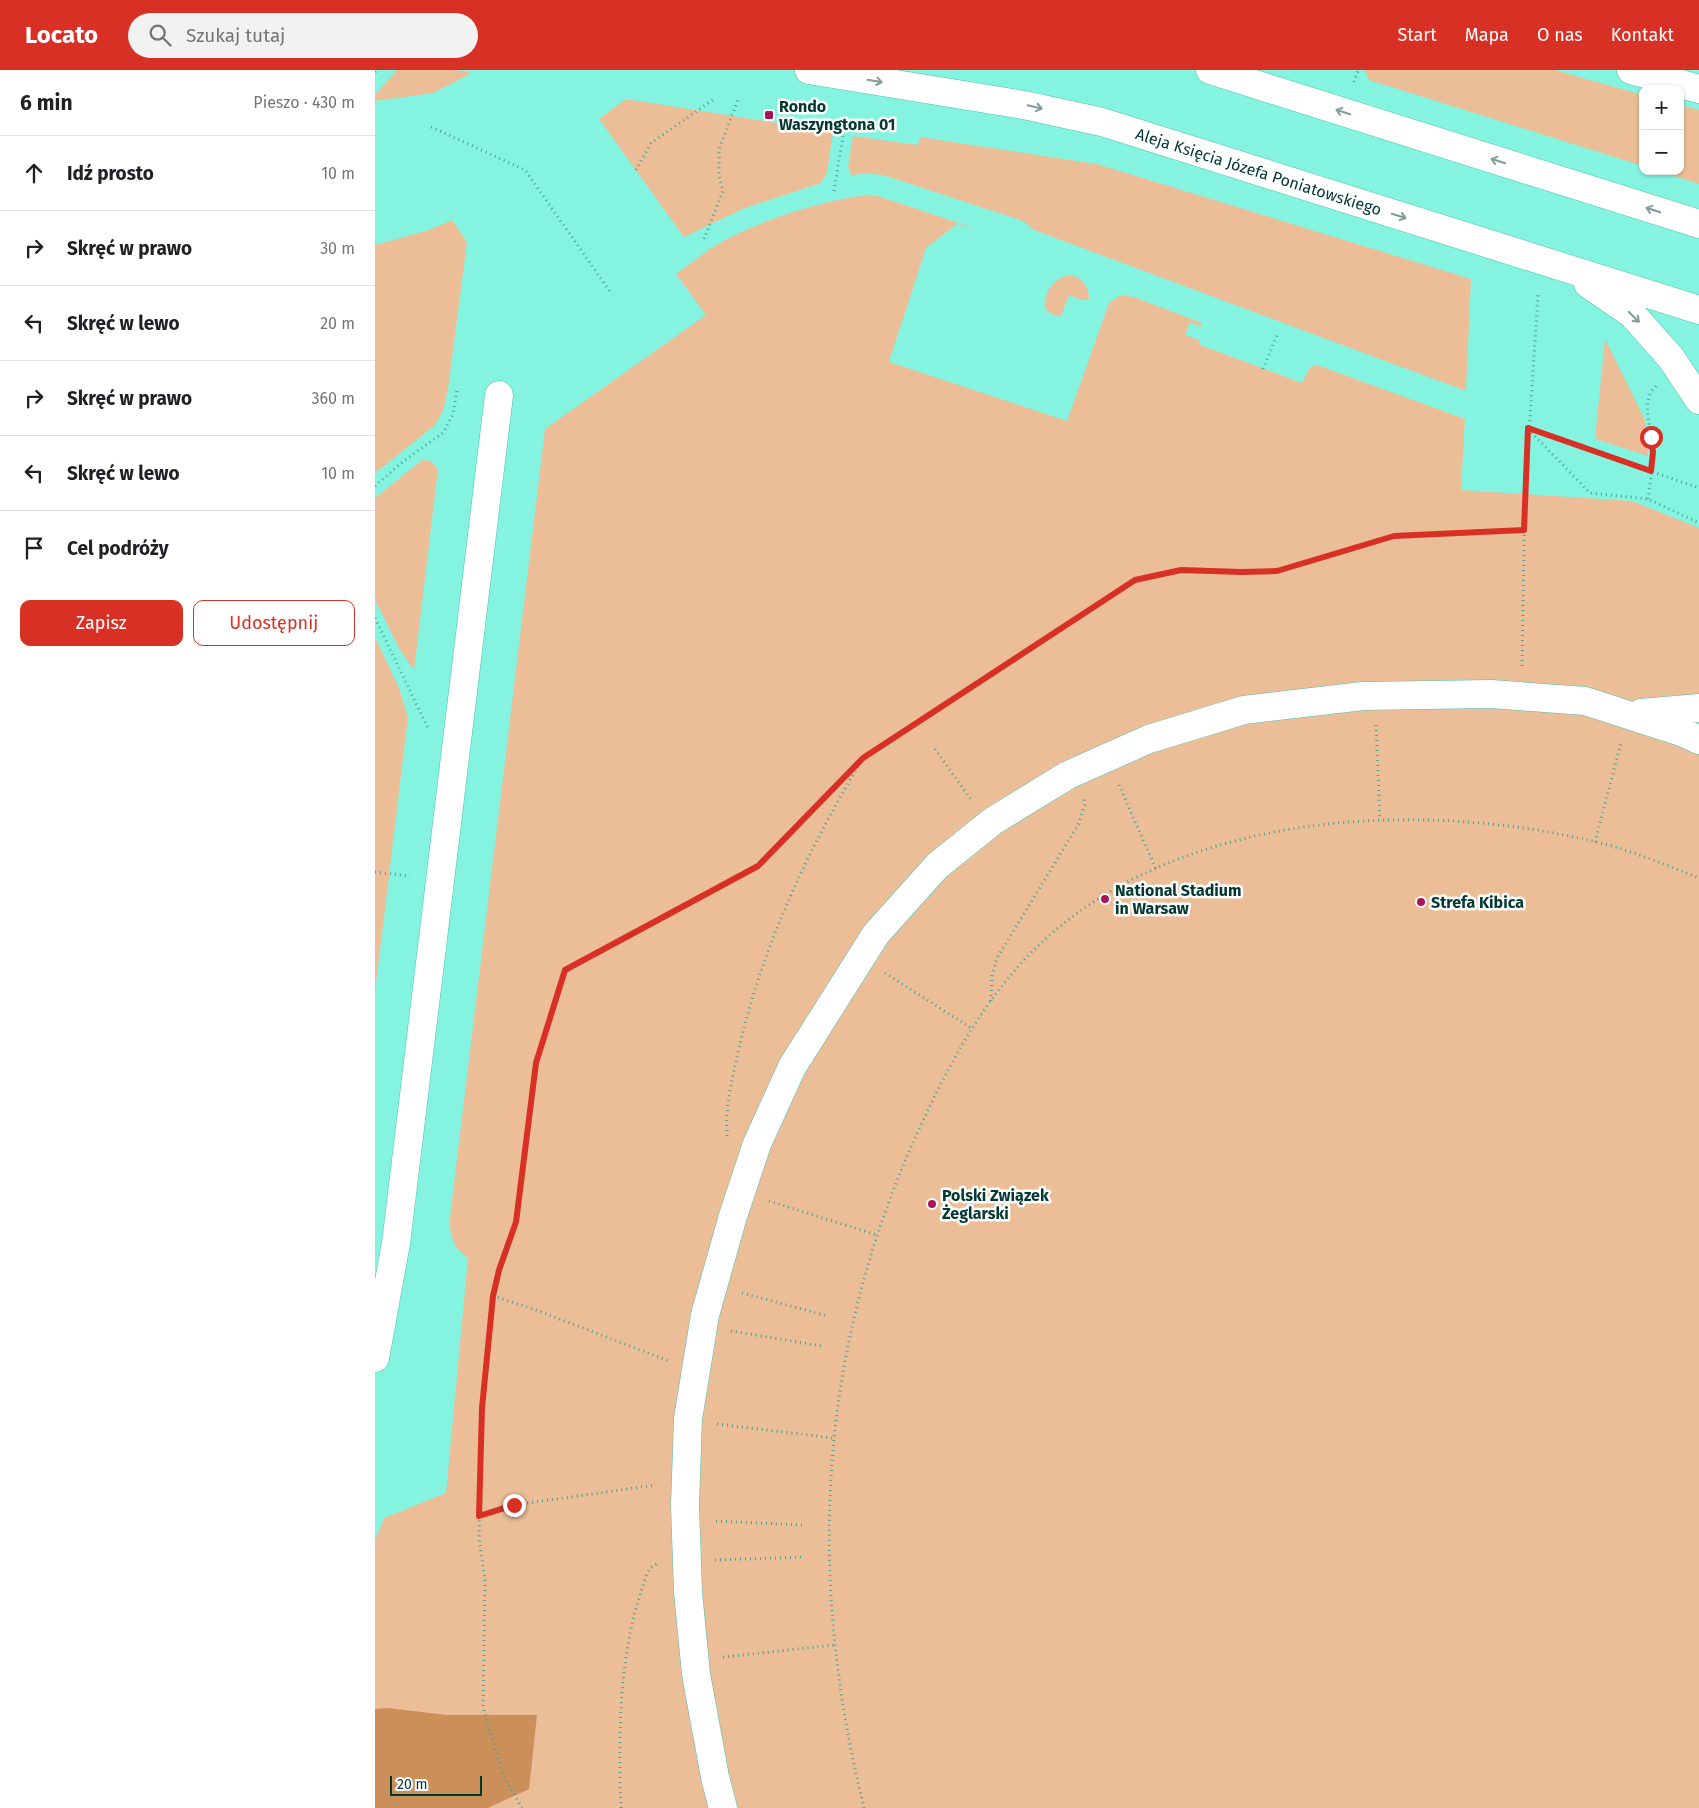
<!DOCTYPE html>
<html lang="pl">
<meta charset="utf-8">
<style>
:root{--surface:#fff;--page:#f2f2f2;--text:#202124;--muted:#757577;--line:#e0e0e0;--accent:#d93025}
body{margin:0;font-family:"Fira Sans",sans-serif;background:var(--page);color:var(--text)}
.controls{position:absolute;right:15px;top:15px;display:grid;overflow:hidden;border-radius:10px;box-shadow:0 1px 4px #0004}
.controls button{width:45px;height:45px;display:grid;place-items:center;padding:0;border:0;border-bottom:1px solid var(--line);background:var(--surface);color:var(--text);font:25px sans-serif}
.scale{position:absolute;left:15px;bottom:12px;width:92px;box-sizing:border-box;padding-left:5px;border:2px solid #033932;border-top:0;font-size:14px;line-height:18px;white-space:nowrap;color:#033932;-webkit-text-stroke:4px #fdfdfd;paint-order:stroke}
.stop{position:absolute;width:15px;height:15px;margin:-11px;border:4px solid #d93025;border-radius:50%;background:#fff}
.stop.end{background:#d93025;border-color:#fff;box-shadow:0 1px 5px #0008}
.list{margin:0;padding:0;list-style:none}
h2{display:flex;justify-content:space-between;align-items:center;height:65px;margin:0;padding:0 20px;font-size:21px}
h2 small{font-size:16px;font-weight:400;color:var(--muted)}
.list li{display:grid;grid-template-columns:32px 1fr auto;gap:15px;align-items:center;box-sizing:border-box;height:75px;padding:0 20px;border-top:1px solid var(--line)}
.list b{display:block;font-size:19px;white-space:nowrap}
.list em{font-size:16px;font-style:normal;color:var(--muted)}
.actions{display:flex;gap:10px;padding:15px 20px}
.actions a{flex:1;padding:11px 0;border:1px solid var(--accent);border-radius:10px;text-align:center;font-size:18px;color:var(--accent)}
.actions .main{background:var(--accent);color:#fff}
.icon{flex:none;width:28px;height:28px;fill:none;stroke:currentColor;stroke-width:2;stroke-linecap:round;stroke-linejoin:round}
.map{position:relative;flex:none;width:1324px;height:1738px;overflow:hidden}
header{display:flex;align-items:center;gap:30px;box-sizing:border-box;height:70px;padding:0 25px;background:var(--accent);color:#fff}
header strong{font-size:24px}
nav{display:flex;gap:28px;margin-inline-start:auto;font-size:18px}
.search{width:350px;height:45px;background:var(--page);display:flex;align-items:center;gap:12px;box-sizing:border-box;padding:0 18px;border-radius:28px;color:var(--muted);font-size:19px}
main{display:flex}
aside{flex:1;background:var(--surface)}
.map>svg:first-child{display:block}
.green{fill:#ecbe98}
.forest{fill:#cb8f59}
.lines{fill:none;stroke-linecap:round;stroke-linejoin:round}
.minor-casing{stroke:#4dc0ae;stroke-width:29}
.major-casing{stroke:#4dc0ae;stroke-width:29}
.path{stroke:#4ca294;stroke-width:3;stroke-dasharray:1 4;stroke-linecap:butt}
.minor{stroke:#fff;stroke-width:28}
.major{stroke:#fff;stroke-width:28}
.oneway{stroke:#819c98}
.route{stroke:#d93025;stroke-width:6}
.poi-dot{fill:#a71757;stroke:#fdfdfd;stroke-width:2}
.labels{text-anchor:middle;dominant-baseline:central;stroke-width:5;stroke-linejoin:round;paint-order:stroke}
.poi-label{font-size:16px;font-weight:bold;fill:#033932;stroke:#fdfdfd;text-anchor:start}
.street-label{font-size:16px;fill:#033932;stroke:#fdfdfd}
</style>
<header>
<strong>Locato</strong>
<div class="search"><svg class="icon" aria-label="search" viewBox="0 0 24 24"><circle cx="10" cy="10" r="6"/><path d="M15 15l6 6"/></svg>Szukaj tutaj</div>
<nav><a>Start</a><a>Mapa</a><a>O nas</a><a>Kontakt</a></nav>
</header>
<main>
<aside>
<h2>6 min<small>Pieszo · 430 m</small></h2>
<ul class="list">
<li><svg class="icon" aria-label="ahead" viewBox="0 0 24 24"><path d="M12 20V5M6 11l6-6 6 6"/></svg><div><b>Idź prosto</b></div><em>10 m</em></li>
<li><svg class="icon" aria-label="right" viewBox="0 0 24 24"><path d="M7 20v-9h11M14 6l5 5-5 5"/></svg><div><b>Skręć w prawo</b></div><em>30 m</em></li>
<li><svg class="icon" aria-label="left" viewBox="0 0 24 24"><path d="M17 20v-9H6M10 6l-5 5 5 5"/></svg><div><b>Skręć w lewo</b></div><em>20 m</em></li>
<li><svg class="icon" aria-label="right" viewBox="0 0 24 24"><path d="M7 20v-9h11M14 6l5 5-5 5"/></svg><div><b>Skręć w prawo</b></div><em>360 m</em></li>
<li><svg class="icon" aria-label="left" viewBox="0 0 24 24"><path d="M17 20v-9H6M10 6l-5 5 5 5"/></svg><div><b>Skręć w lewo</b></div><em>10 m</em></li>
<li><svg class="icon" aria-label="arrive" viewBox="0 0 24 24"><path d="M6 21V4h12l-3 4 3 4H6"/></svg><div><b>Cel podróży</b></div></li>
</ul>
<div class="actions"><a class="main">Zapisz</a><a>Udostępnij</a></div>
</aside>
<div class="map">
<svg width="1324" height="1738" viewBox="0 0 1324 1738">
<rect width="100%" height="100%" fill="#84f4e0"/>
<g class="green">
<path d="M22,0H81L97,3L58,23L0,31V25Z"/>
<path d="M990,0H1179L1268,25V96L994,10Z"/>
<path d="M251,29L458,62L452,103L446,113L370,138L309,167L224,49Z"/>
<path d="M1305,35L1324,40V114L1283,101H1305Z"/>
<path d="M478,66L543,75L545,67L722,94L1096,209L1091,321L659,160L648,151L508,105L487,103L477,106L473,97Z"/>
<path d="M494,125L506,127L599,158L582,154L551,178L514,292L692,351L734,233L746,225L759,227L827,253L826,257L815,252L810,265L824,270L825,275L927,313L935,297L942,295L1090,349L1086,420L1257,431L1324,458V1738H0V1471L9,1448L71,1423L93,1188C78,1178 74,1165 75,1147L170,359L331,245L301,204C316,193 332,180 348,171C387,150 451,129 494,125Z"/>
<path d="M77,150L92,172L73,319L68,341L60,355L0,403V175L54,160Z"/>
<path d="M695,205C707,207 714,217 714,229L707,230L694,225L686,246L676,244L670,239C668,223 679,207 695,205Z"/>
<path d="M1230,269L1270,350L1273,386L1220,369Z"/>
<path d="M47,390L56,391L63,399L39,600L25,580L0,530V428Z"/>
<path d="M0,567L24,618L33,647L0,922Z"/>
</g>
<path class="forest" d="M13,1638L71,1645H162L154,1719L113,1738H0V1639Z"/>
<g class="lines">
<g class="minor-casing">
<g id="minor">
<path d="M1256,0L1324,19"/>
<path d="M1266,643L1324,638"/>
<path d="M0,1288L21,1173L124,325"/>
<path d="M348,1738L340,1707L321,1604L313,1522L310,1435L313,1349L330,1245L358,1146L382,1074L417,997L501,864L562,796L618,751L693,705L774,669L869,640L988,626L1116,624L1210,631L1309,663L1324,670"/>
</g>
</g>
<g class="major-casing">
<g id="major">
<path id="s1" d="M434,0L649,35L727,52L1324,240"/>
<path d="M835,0L1324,154"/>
<path d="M1213,214L1257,244L1296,288L1324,330"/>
</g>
</g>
<g class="path">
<path d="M0,2L2,0"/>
<path d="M979,12L983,0"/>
<path d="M56,57L150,100L236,223"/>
<path d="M261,100L276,73L339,29"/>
<path d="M459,121L471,47"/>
<path d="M329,169L348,121L344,106V79L363,30"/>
<path d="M888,299L902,265"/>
<path d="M1153,359L1215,423L1273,429L1324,453"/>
<path d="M1155,359L1324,418"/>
<path d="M0,416L30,390L68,363L78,344L82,320"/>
<path d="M1273,429C1275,414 1278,398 1278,383C1279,361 1263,334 1281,316"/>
<path d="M0,548L53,658"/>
<path d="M1147,596L1150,424L1163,225"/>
<path d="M1001,655L1005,749"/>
<path d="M560,679L597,731"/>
<path d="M744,715L781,799"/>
<path d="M1220,772L1246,673"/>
<path d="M0,802L35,806"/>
<path d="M510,903L596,958"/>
<path d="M616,931L617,906L622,888L703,755L710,734L709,729"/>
<path d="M352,1066C350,1039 356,1014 362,987C385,881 432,781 488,688L760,510L806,500L866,502L902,501L1019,466L1149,460"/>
<path d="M394,1131L502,1165"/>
<path d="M367,1223L453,1246"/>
<path d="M118,1226L161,1240L294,1291"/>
<path d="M356,1261L447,1276"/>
<path d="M342,1354L458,1368"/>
<path d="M104,1446L139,1435L281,1415"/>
<path d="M341,1451L428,1455"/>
<path d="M340,1490L428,1487"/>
<path d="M348,1587L459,1575"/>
<path d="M147,1738L128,1705L108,1637L110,1510L104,1468L107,1338L118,1226L124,1200L141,1152L161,993L190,900L383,796L483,693"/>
<path d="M246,1738C243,1668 244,1585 267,1519C270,1510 272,1497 282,1494"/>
<path d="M489,1738C431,1504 443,1278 545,1057C578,986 616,916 676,864C816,742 1043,730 1217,771C1253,779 1289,794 1324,808"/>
</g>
<use href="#minor" class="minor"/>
<use href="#major" class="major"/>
</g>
<defs><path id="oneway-shaft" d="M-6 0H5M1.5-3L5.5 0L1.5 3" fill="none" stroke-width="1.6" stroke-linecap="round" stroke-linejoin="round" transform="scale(1.25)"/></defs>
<g class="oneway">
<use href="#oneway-shaft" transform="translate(500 11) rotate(9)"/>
<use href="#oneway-shaft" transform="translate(660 37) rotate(13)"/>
<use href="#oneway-shaft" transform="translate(968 42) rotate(-162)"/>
<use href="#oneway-shaft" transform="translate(1123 91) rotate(-162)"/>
<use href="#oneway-shaft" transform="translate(1278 140) rotate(-162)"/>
<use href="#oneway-shaft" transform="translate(1024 146) rotate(17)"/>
<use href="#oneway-shaft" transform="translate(1259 247) rotate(45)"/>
</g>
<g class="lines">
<path class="route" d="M139,1435L104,1446L107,1338L118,1226L124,1200L141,1152L161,993L190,900L383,796L488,688L760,510L806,500L866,502L902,501L1019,466L1149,460L1153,358L1276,401L1278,382L1276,367"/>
</g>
<g class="poi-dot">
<rect x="389" y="40" width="10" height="10" rx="2.5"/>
<circle cx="730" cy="829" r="5"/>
<circle cx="1046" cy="832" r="5"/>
<circle cx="557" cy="1134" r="5"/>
</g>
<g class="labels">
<g class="poi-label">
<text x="404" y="36">Rondo<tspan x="404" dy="18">Waszyngtona 01</tspan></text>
<text x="740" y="820">National Stadium<tspan x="740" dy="18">in Warsaw</tspan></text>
<text x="1056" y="832">Strefa Kibica</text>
<text x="567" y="1125">Polski Związek<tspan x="567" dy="18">Żeglarski</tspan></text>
</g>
<g class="street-label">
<text stroke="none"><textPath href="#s1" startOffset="462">Aleja Księcia Józefa Poniatowskiego</textPath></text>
</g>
</g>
</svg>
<div class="controls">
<button>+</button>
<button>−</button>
</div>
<div class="scale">20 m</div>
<div class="stop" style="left:1276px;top:367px"></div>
<div class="stop end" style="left:139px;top:1435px"></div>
</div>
</main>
